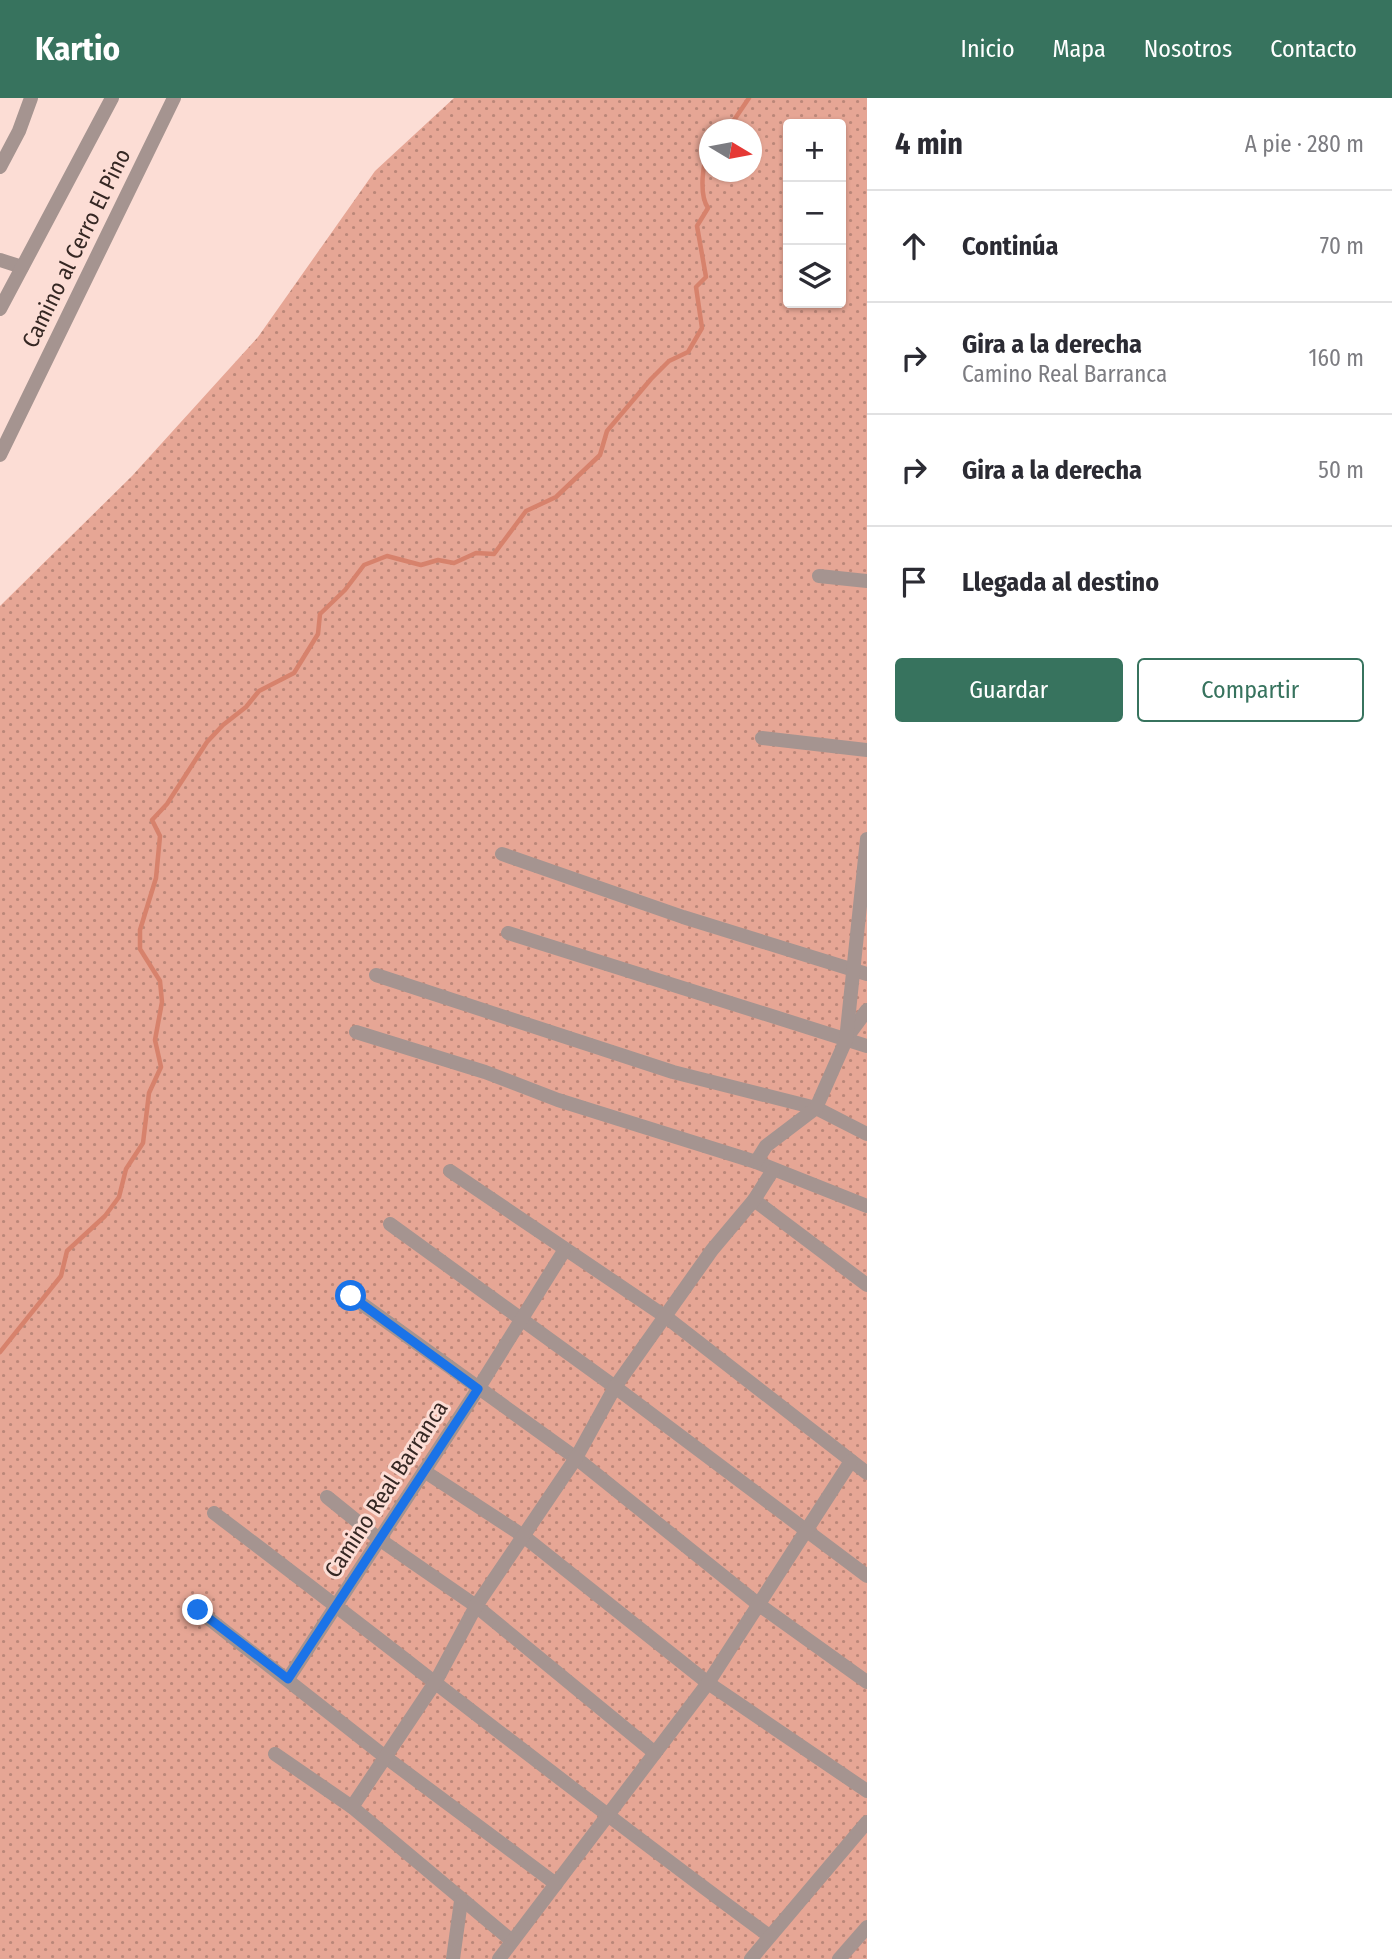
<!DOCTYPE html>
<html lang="es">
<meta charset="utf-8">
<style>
:root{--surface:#fff;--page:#f2f2f3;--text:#2b2b33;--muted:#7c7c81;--line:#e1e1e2;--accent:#37735e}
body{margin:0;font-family:"Fira Sans Condensed",sans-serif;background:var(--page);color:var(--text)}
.controls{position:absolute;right:21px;top:21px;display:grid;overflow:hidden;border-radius:7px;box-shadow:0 2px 5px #0004}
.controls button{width:63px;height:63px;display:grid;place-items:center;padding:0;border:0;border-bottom:2px solid var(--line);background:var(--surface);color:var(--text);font:35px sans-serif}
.compass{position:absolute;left:699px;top:21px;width:63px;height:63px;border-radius:50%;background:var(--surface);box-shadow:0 2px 5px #0004;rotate:100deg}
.stop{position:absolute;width:21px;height:21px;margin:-16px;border:5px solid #1a73e8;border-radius:50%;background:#fff}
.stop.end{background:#1a73e8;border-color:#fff;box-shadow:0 2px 7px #0008}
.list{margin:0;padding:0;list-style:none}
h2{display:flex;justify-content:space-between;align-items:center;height:91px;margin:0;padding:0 28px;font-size:30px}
h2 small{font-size:23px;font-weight:400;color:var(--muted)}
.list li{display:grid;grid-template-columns:46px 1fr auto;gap:21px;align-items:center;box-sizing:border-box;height:112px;padding:0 28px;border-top:2px solid var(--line)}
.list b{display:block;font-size:26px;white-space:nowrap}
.list p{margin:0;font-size:23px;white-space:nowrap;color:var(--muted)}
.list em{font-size:23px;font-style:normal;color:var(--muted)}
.actions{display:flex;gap:14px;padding:21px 28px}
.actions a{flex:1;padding:16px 0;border:2px solid var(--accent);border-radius:7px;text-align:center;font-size:24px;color:var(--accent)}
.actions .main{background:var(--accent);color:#fff}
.icon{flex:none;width:38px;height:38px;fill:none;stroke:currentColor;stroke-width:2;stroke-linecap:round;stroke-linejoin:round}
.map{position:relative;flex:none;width:867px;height:1861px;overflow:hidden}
header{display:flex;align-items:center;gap:42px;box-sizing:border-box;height:98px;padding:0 35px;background:var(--accent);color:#fff}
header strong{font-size:33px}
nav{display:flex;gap:38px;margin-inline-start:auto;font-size:24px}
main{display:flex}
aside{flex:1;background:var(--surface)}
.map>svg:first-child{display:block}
.green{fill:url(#green-dots);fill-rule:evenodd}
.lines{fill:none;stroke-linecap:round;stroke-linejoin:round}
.stream{stroke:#d7826c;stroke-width:4.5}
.minor{stroke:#a59490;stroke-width:14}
.route{stroke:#1a73e8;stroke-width:9}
.labels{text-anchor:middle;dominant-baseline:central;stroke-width:6;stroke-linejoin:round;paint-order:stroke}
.street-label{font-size:23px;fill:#352723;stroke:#fcddd5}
</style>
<header>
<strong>Kartio</strong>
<nav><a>Inicio</a><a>Mapa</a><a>Nosotros</a><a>Contacto</a></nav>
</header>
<main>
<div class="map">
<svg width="867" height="1861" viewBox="0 0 867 1861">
<defs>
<pattern id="green-dots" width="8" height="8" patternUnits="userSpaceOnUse" patternTransform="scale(1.75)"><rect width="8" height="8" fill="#e6a695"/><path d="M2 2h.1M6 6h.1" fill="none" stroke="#bb8779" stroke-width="1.8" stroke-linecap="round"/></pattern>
</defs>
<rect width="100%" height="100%" fill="#fcddd5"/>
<path class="green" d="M454,0H867V1861H0V508L132,378L258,239L375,73ZM788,26H841V205H788ZM710,32H752V74H710Z"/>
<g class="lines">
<g class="stream">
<path d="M724,32L732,25L749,0"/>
<path d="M0,1254L61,1178L67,1153L105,1118L119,1099L126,1071L143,1045L149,995L161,969L155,942L162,904L160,883L140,851V832L156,780L160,738L152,722L167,706L207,644L223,627L246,609L259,593L294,575L318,536L320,516L345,492L364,467L387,458L421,467L438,462L454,465L476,455L494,456L526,413L556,399L600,357L607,333L651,281L669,263L688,254L702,230L696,189L706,179L697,128L708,110C699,97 702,64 710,50"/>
</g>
<g class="minor">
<path d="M0,69L19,33L31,0"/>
<path d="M0,162L22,169"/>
<path d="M0,211L112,0"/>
<path d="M0,357L174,0"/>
<path d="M819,478L867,483"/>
<path d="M762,640L867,652"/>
<path d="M502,756L683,819L867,876"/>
<path d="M508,835L867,948"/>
<path d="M376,877L673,974L816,1010L867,1036"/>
<path d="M356,934L485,974L558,1002L756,1064L867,1108"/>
<path d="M847,939L867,912"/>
<path d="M756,1064L766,1048L816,1010L846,942L867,741"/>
<path d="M450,1073L666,1219L867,1375"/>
<path d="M754,1102L867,1187"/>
<path d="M390,1126L615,1289L867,1478"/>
<path d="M351,1198L576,1360L758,1506L867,1584"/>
<path d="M424,1373L522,1437L708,1585L867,1693"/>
<path d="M327,1399L379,1441L476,1508L655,1655"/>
<path d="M214,1415C399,1555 581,1700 768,1837"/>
<path d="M198,1512L384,1658L556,1786"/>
<path d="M288,1581L478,1291L564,1153"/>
<path d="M275,1656L352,1709L512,1843"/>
<path d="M352,1709L436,1583L476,1508L576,1360L615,1289L712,1152L754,1102L773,1072"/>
<path d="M453,1861L461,1803"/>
<path d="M499,1861L708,1585L851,1363"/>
<path d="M751,1861L867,1724"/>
<path d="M839,1861L867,1829"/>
</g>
</g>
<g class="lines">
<path class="route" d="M198,1512L288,1581L478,1291L351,1198"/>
</g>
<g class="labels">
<g class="street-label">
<text transform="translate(76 150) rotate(-64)">Camino al Cerro El Pino</text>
<text transform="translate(386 1391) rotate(-57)">Camino Real Barranca</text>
</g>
</g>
</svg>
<div class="controls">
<button>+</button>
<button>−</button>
<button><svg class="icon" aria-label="layers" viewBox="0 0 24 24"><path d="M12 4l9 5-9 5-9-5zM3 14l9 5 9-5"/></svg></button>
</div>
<svg class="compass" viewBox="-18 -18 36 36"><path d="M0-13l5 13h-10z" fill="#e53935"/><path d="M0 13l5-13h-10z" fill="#7c7c81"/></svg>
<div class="stop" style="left:351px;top:1198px"></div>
<div class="stop end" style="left:198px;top:1512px"></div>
</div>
<aside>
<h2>4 min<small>A pie · 280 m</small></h2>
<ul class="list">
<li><svg class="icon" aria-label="ahead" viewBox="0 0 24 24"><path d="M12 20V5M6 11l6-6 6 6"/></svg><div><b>Continúa</b></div><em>70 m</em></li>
<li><svg class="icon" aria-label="right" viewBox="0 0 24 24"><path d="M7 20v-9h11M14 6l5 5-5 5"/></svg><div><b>Gira a la derecha</b><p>Camino Real Barranca</p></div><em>160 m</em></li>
<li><svg class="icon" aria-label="right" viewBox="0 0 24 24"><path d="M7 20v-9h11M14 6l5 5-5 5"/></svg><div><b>Gira a la derecha</b></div><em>50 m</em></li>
<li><svg class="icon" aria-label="arrive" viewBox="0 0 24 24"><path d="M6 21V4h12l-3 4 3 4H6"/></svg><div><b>Llegada al destino</b></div></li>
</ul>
<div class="actions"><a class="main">Guardar</a><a>Compartir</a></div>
</aside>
</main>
